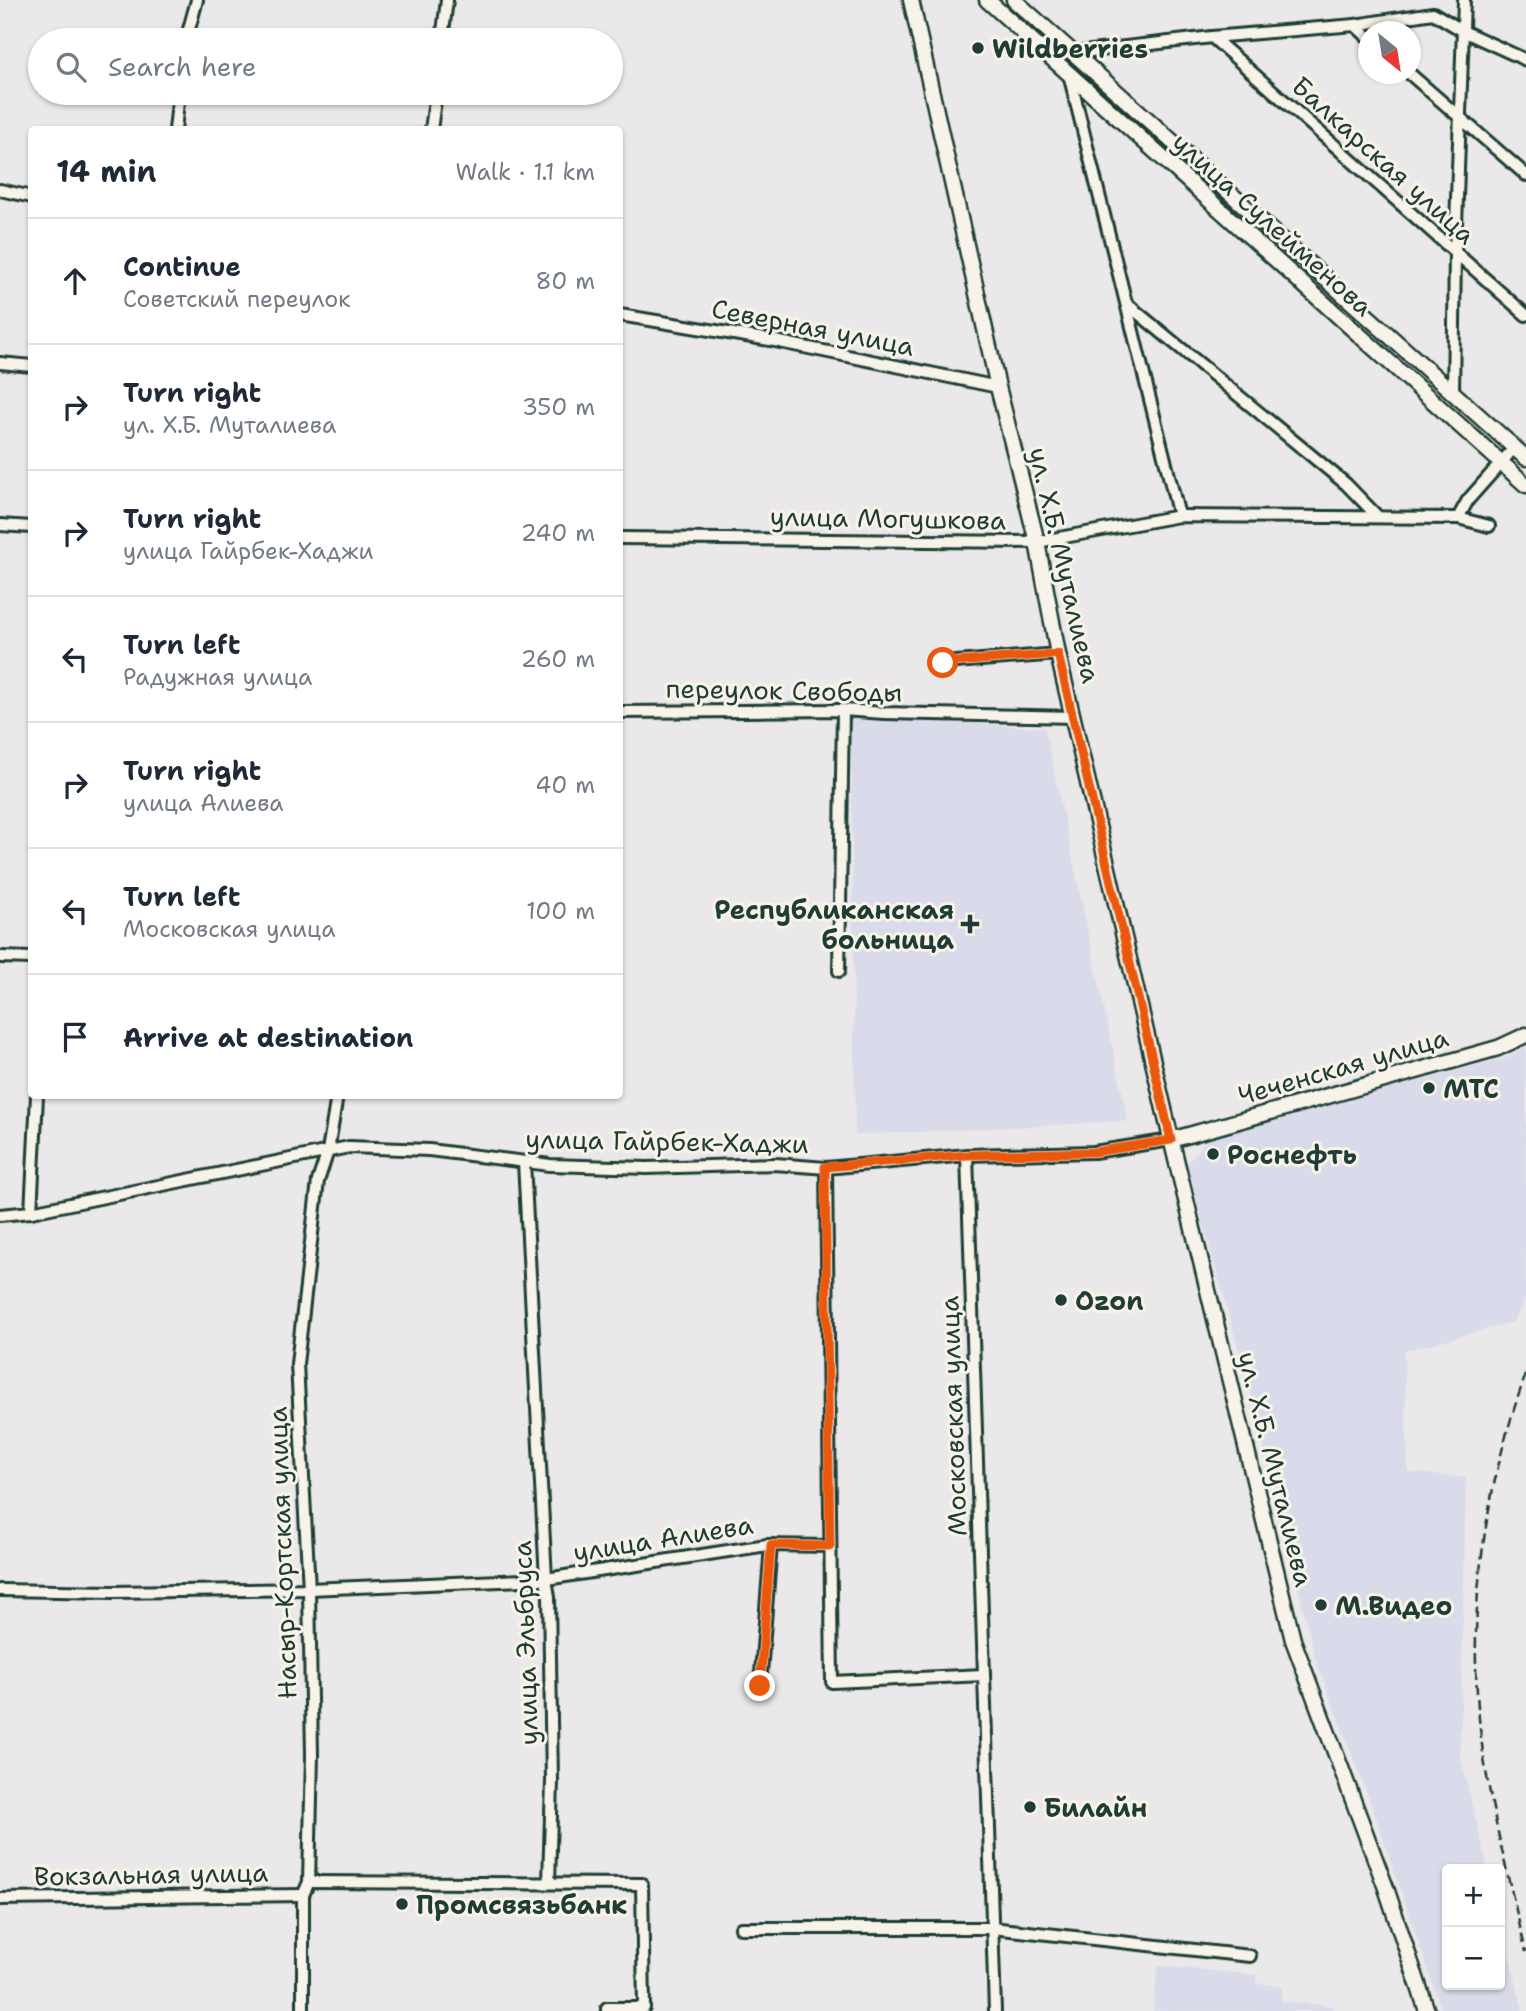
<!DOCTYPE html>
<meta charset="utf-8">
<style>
:root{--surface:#fff;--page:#f6f6f7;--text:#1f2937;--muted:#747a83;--line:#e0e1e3}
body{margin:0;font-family:"Shantell Sans",sans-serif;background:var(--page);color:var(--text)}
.controls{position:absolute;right:21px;bottom:21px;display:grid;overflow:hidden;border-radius:7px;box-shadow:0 2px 5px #0004}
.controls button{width:63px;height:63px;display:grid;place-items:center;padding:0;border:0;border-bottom:2px solid var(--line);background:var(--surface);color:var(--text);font:35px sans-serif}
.compass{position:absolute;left:1358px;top:21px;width:63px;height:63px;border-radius:50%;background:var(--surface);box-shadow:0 2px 5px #0004;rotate:150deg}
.stop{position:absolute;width:21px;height:21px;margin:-16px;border:5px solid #ea580c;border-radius:50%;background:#fff}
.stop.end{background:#ea580c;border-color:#fff;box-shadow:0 2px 7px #0008}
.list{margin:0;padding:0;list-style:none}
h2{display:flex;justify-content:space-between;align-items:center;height:91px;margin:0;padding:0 28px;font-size:30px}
h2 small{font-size:23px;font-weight:400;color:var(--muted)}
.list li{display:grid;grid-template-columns:46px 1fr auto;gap:21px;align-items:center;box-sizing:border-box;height:126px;padding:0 28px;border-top:2px solid var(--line)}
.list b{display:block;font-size:26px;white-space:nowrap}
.list p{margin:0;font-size:23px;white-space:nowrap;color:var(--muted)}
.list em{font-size:23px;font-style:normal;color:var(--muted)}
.icon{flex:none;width:38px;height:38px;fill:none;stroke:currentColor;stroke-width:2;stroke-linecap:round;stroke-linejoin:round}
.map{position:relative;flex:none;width:1526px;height:2011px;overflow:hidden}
.search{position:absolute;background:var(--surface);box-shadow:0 2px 5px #0004;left:28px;top:28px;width:595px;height:77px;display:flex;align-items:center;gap:18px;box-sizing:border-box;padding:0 24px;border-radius:38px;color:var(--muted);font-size:26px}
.panel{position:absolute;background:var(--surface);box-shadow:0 2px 5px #0004;left:28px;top:126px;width:595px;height:973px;border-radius:7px}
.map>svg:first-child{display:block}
.built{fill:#dadbea}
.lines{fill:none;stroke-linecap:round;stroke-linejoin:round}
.minor-casing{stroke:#1f3d34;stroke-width:16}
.major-casing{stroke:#1f3d34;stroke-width:19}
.minor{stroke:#f7f3e8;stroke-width:10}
.major{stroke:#f7f3e8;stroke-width:14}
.rail{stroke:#1f3d34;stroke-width:2.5;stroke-dasharray:10 5;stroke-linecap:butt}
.route{stroke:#ea580c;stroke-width:9}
.poi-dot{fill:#1f3d34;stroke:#f7f3e8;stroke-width:2.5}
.labels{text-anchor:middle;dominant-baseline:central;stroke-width:6;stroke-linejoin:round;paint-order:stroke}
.poi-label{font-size:26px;font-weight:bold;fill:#1f3d34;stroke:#f7f3e8;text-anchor:start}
.street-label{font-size:26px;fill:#1f3d34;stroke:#f7f3e8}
</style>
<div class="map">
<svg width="1526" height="2011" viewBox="0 0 1526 2011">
<rect width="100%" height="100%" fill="#eae8e9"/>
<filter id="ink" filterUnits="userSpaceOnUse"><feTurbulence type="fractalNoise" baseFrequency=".0143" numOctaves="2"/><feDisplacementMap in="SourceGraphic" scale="14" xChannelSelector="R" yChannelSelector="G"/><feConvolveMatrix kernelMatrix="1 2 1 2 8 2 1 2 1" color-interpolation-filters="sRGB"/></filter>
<g filter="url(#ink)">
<g class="built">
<path d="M851,716L1045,728L1128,1121L855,1135Z"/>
<path d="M1526,1047V1298L1513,1322L1404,1351L1408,1472L1466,1478L1460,1755L1488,1869H1447V1985H1500V1916L1523,2011H1442L1372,1806L1316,1661L1249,1386L1186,1164L1211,1136L1508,1057Z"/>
<path d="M1158,1966L1256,1975V1983L1283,1987L1281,2001L1333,2006L1332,2011H1153Z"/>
</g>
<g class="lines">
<g class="minor-casing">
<g id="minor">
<path d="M1355,25L1368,37"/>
<path d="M1212,37L1526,315"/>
<path d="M186,40L197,0"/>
<path d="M442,40L447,0"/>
<path d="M1074,53L1212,37L1355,25L1433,13L1465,32L1526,60"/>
<path d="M1069,74L1179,516"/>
<path d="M1410,74L1526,175"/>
<path d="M175,130L179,93"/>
<path d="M431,130L436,93"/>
<path d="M0,190L32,197"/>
<path d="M1127,304L1346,484L1378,517"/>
<path d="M620,315L770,340L998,387"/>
<path d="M0,363L32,366"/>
<path d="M1453,394L1455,254L1464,0"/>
<path d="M1458,518L1468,500L1514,448"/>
<path d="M0,525L32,527"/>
<path d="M620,538L1037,542L1179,516L1458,518L1489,526"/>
<path d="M943,663L1058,654"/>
<path d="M620,712L843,710L884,713L1074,717"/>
<path d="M0,957L32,958"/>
<path d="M839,971L843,710"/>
<path d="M967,1155L995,2011"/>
<path d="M524,1162L546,1579L549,1597L552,1781L549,1883"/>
<path d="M826,1168L832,1682L984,1675"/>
<path d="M31,1212L37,1096"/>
<path d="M0,1215L31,1212L349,1147L429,1150L550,1165L647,1168L775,1164L826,1168L967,1155L1094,1152L1171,1140"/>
<path d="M0,1590L113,1592L309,1589L546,1579L767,1545L829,1546"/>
<path d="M760,1686L771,1545"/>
<path d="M309,1882L642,1884L644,2008H607V2011"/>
<path d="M0,1899L303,1895"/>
<path d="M741,1928H992L1250,1956"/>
<path d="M303,2011V1895L309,1882L312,1755L309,1589L297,1364L318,1181L328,1151L337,1096"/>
</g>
</g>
<g class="major-casing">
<g id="major">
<path d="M911,0L998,387L1037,542L1058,654L1167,1122L1293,1640L1386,1888L1427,2011"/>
<path d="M987,0L1526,485"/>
<path d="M1014,0L1526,458"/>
<path d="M1171,1140L1498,1048L1526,1035"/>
</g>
</g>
<use href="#minor" class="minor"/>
<use href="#major" class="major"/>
<path class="rail" d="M1526,1374C1480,1500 1463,1638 1486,1771C1496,1831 1512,1892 1526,1952"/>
</g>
</g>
<g class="lines" filter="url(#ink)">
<path class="route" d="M760,1686L771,1545L830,1546L825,1167L967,1155L1094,1152L1171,1140L1058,654L943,663"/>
</g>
<g class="poi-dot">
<circle cx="978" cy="48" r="7"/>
<path d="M966.5 913.5h7v7h7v7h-7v7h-7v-7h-7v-7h7z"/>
<circle cx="1429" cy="1088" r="7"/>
<circle cx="1213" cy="1154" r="7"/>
<circle cx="1061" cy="1300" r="7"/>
<circle cx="1321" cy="1605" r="7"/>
<circle cx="1030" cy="1807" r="7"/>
<circle cx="402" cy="1904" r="7"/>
</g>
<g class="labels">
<g class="poi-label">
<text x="992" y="48">Wildberries</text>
<text x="954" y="909" text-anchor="end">Республиканская<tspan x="954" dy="30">больница</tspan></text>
<text x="1443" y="1088">МТС</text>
<text x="1227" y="1154">Роснефть</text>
<text x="1075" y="1300">Ozon</text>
<text x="1335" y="1605">М.Видео</text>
<text x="1044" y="1807">Билайн</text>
<text x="416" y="1904">Промсвязьбанк</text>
</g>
<g class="street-label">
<text transform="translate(1384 160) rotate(42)">Балкарская улица</text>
<text transform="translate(1273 224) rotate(42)">улица Сулейменова</text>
<text transform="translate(813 327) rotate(11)">Северная улица</text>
<text transform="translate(888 518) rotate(1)">улица Могушкова</text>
<text transform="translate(1065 565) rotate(77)">ул. Х.Б. Муталиева</text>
<text transform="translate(784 690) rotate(1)">переулок Свободы</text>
<text transform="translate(1343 1066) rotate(-16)">Чеченская улица</text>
<text transform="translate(667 1141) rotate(1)">улица Гайрбек-Хаджи</text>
<text transform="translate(953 1416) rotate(-92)">Московская улица</text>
<text transform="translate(1276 1469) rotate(76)">ул. Х.Б. Муталиева</text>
<text transform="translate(663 1538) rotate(-9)">улица Алиева</text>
<text transform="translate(282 1553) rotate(-92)">Насыр-Кортская улица</text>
<text transform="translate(525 1643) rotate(-92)">улица Эльбруса</text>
<text transform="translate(151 1874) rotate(-1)">Вокзальная улица</text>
</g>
</g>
</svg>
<div class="controls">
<button>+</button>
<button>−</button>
</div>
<svg class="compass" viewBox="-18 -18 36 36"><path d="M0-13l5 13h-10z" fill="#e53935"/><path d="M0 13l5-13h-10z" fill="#747a83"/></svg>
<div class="stop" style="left:943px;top:663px"></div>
<div class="stop end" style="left:760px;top:1686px"></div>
<div class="search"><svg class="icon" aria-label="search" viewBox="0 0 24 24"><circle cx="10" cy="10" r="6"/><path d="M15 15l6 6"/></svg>Search here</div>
<section class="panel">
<h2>14 min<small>Walk · 1.1 km</small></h2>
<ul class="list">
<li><svg class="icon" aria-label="ahead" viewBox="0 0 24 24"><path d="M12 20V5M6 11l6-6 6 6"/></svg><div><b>Continue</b><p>Советский переулок</p></div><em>80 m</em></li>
<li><svg class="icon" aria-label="right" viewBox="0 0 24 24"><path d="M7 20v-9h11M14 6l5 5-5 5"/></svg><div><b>Turn right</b><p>ул. Х.Б. Муталиева</p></div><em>350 m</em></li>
<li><svg class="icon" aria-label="right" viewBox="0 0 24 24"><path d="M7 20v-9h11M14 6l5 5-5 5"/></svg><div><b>Turn right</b><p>улица Гайрбек-Хаджи</p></div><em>240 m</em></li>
<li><svg class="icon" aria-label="left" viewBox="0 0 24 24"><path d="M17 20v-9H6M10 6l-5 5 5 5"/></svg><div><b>Turn left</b><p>Радужная улица</p></div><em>260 m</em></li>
<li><svg class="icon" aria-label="right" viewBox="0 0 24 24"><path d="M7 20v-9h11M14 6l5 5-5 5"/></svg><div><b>Turn right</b><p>улица Алиева</p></div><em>40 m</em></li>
<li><svg class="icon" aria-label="left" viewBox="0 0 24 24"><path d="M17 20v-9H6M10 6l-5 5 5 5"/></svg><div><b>Turn left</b><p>Московская улица</p></div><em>100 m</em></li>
<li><svg class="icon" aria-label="arrive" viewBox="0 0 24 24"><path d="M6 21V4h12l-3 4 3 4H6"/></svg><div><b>Arrive at destination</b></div></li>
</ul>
</section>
</div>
